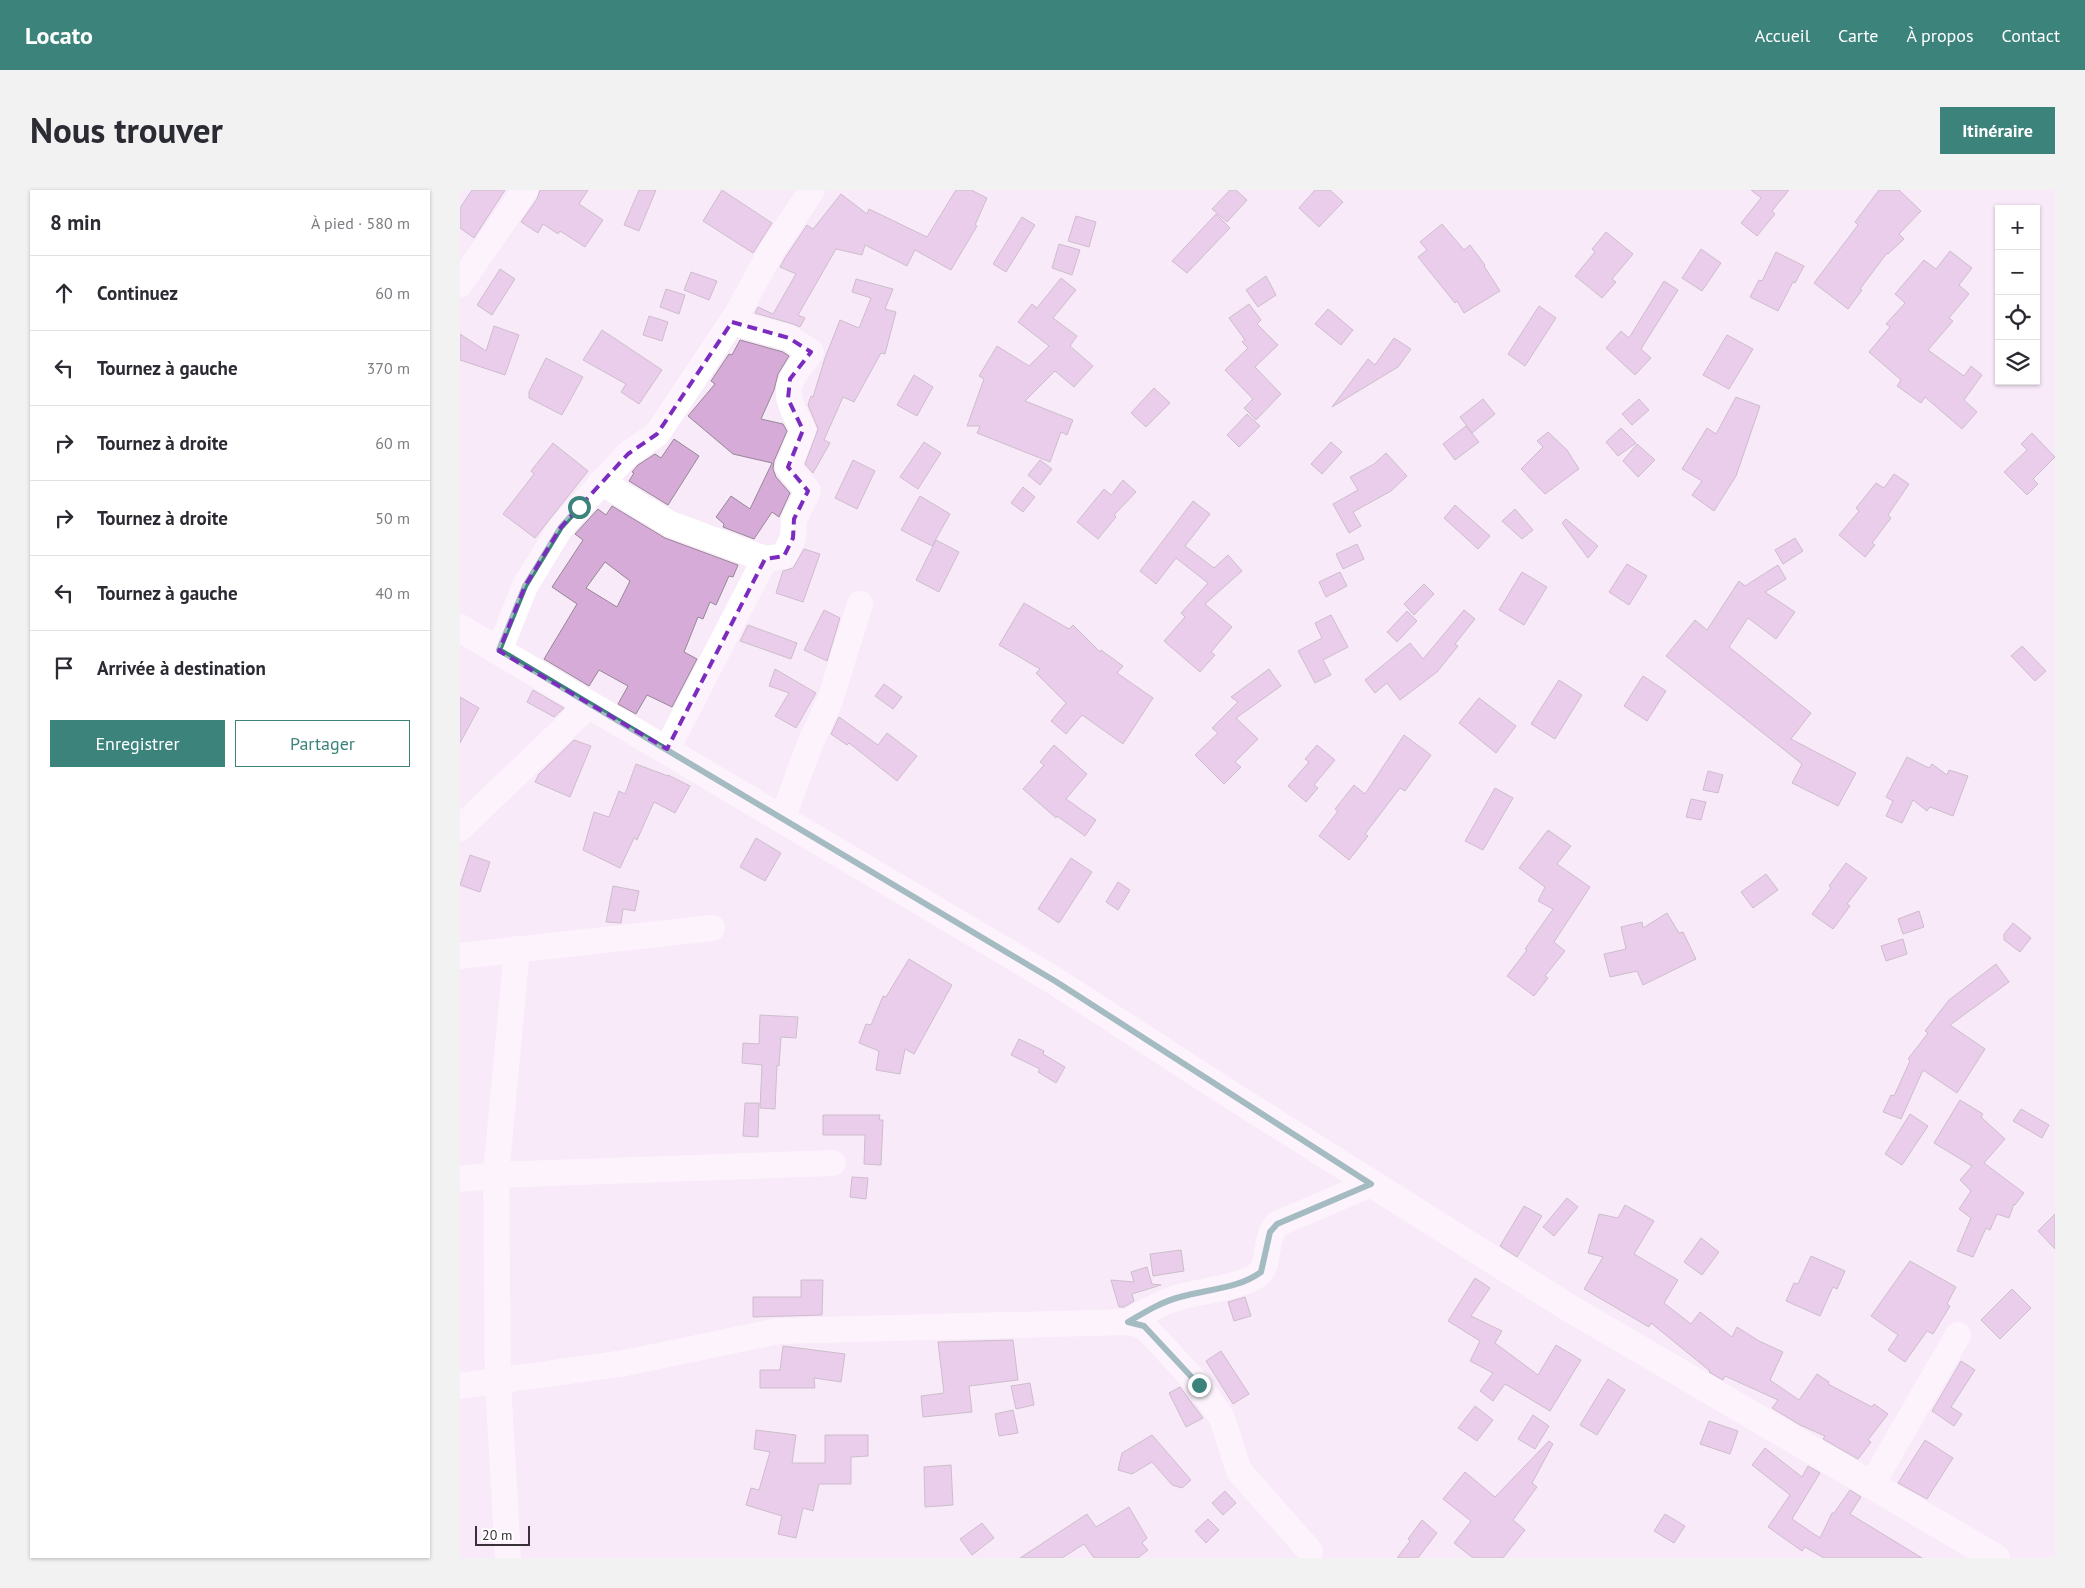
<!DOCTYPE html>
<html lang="fr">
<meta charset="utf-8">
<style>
:root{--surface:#fff;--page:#f2f2f3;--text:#2b2b33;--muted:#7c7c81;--line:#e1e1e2;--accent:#3c837c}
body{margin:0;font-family:"PT Sans",sans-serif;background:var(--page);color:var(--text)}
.controls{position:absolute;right:15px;top:15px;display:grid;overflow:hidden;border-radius:0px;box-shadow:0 1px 4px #0004}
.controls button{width:45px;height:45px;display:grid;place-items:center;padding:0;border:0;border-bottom:1px solid var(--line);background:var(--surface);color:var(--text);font:25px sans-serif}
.scale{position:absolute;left:15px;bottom:12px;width:55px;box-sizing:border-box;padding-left:5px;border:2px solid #383238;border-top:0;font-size:14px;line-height:18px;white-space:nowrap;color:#383238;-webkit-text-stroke:4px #fff;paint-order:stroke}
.stop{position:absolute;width:15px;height:15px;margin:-11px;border:4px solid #3c837c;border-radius:50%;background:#fff}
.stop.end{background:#3c837c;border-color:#fff;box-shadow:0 1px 5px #0008}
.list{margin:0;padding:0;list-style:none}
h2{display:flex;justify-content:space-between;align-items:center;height:65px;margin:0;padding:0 20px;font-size:21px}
h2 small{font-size:16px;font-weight:400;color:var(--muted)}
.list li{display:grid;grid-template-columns:32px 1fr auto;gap:15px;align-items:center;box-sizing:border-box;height:75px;padding:0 20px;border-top:1px solid var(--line)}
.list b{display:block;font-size:19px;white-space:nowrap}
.list em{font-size:16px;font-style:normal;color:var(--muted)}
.actions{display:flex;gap:10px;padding:15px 20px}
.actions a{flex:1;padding:11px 0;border:1px solid var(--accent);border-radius:0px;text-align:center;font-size:18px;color:var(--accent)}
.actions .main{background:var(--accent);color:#fff}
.icon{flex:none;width:28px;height:28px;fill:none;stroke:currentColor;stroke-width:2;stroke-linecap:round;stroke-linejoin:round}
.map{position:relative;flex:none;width:1595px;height:1368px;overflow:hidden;border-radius:0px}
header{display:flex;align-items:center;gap:30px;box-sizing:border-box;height:70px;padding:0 25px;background:var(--accent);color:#fff}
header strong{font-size:24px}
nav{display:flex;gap:28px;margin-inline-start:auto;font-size:18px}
.intro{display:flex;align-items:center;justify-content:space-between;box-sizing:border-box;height:120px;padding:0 30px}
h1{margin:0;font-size:35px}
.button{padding:12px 22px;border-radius:0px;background:var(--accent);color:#fff;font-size:18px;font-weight:700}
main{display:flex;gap:30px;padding:0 30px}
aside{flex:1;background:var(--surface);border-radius:0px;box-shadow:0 1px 4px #0004}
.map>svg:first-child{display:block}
.building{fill:#d6abd7;stroke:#958895;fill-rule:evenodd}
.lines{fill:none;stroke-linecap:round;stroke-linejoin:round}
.minor{stroke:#fff;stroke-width:26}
.major{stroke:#fff;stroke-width:28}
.route{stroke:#3c837c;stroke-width:6}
.marked{fill:none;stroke:#7b2cbf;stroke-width:4;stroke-dasharray:10 6;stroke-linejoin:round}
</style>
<header>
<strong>Locato</strong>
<nav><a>Accueil</a><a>Carte</a><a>À propos</a><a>Contact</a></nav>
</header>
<div class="intro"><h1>Nous trouver</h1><a class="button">Itinéraire</a></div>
<main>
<aside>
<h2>8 min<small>À pied · 580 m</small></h2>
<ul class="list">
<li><svg class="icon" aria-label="ahead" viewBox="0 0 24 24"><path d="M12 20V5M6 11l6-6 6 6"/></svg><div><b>Continuez</b></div><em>60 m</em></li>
<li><svg class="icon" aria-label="left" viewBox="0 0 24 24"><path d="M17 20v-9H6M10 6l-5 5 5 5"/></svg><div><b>Tournez à gauche</b></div><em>370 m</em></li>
<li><svg class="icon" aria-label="right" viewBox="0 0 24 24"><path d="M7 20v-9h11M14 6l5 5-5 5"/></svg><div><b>Tournez à droite</b></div><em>60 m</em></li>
<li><svg class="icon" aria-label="right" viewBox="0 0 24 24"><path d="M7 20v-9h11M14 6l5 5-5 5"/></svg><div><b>Tournez à droite</b></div><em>50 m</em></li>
<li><svg class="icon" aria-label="left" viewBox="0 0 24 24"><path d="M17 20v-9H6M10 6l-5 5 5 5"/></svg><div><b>Tournez à gauche</b></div><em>40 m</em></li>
<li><svg class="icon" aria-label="arrive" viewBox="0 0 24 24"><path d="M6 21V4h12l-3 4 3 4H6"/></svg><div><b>Arrivée à destination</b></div></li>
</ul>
<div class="actions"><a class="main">Enregistrer</a><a>Partager</a></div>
</aside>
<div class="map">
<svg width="1595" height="1368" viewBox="0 0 1595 1368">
<rect width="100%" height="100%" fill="#f9eaf9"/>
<g class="building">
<path d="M12,0H45L14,48L0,38V18Z"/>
<path d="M80,0H128L119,14L143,30L125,57L100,41L98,44L83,34L78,43L61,32L77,9Z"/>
<path d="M179,0H196L179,41L164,35Z"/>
<path d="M262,0L312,33L293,63L243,31Z"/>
<path d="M496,0H511L527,8L515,35L517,36L491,80L455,60L447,76L405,55L402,65L376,59L338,125L345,128L340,137L333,134L295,123L298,117L313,124L336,84L320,77L325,68L347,35L353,39L381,4L407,24L409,19L467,47Z"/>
<path d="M770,0H776L787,10L767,32L752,19Z"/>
<path d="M855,0H870L883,12L859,37L839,18Z"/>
<path d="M1291,0H1329L1312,21L1315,24L1297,46L1281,33L1301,8Z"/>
<path d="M1419,0H1439L1461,21L1439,44L1444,49L1428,64L1427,63L1400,99L1402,100L1388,119L1354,93L1398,35L1395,32Z"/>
<path d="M756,24L770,38L727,83L712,71Z"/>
<path d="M616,26L636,32L629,57L608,51Z"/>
<path d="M562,27L575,35L546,82L533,74Z"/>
<path d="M982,34L1004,60L1010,55L1025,75L1024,76L1040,101L1004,123L997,111L995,113L958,67L967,60L960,52Z"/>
<path d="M1146,42L1173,64L1152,89L1156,92L1142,108L1115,86L1135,62L1132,59Z"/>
<path d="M599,54L620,60L612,85L592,78Z"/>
<path d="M1241,59L1261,73L1242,101L1222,88Z"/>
<path d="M1490,61L1512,78L1499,95L1509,104L1489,128L1493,131L1468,160L1504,186L1511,176L1522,185L1504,210L1517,222L1502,239L1465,207L1461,213L1437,196L1441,190L1409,162L1430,137L1426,134L1445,113L1435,104L1464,70L1476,79Z"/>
<path d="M1316,62L1344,76L1335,93L1333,92L1318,121L1290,107L1299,90L1302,91Z"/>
<path d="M40,79L55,89L32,125L17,115Z"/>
<path d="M231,82L257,91L249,110L224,100Z"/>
<path d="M806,86L816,105L798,117L786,100Z"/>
<path d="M601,88L616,100L593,128L617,146L610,156L633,176L614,197L595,181L565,211L613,230L607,245L601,242L590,272L517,243L520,236H507L524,189L519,186L537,156L569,176L589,156L558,132L572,114L577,118Z"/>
<path d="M396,89L433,99L425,119L436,122L425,164L421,163L394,212L383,207L364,250L370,253L353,283L345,274L358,239L348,215L351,206L353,207L365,168L380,130L399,138L411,108L392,102Z"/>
<path d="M1204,91L1218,100L1181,159L1191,168L1175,185L1146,158L1161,141L1169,148Z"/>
<path d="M206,99L225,105L219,124L200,117Z"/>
<path d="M789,114L801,130L797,134L818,155L795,177L821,204L796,230L784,218L793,209L765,180L788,158L782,152L785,150L769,128Z"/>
<path d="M1079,116L1096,128L1065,176L1048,164Z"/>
<path d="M868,119L893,140L881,155L855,134Z"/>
<path d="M189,126L208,132L202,151L183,145Z"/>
<path d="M34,136L59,145L45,185L0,170V144L26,161Z"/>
<path d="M142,140L202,180L179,214L161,202L166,194L123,170Z"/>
<path d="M1267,145L1293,159L1269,199L1243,185Z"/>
<path d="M934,148L951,159L938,177L872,217L908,169L915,175Z"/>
<path d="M280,150L323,162L329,166L318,184L314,200L301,229L323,234L327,241L314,271L313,279L316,287L330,303L319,327L312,322L294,349L263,337L264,334L256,327L271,306L290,319L312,273L273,264L228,226L255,194L251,191L269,164L272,165Z"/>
<path d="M86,168L123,187L102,225L69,208V202Z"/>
<path d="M454,185L473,197L457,226L437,215Z"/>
<path d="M694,198L710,213L686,237L671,223Z"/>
<path d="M1276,207L1300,216L1276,286L1254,321L1232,305L1242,291L1222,279L1247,238L1256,244Z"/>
<path d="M1023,209L1035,224L1012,243L1000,227Z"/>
<path d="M1179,209L1189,220L1172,235L1162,224Z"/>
<path d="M787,224L800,236L779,257L767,245Z"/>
<path d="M1006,236L1019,252L995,270L983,254Z"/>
<path d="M1161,238L1176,253L1158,266L1146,252Z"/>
<path d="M1088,242L1107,260L1119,279L1085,304L1061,279L1083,257L1077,251Z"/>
<path d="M1572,243L1595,267L1573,289L1578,294L1567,305L1544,282L1567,260L1561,254Z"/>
<path d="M214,249L239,266L208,315L169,291L174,283L172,282L178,275L195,264L201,268Z"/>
<path d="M464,252L481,263L458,299L440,287Z"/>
<path d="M871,252L882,262L862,284L851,274Z"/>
<path d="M93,253L128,281L75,348L43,324L74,284L71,281Z"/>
<path d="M1177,254L1195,270L1178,287L1163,271Z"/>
<path d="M926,263L947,286L931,301L893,322L901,336L889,343L873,314L898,300L890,287L914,274Z"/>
<path d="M393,270L415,281L397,319L375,308Z"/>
<path d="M580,270L592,279L580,295L568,285Z"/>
<path d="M1434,284L1449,294L1428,325L1431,328L1412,353L1415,355L1405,367L1379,345L1399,321L1396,318L1416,293L1424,298Z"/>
<path d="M663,290L676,302L654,325L656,327L638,349L617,332L644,299L651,305Z"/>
<path d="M563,297L575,307L563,322L551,313Z"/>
<path d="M460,306L490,324L472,356L441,340Z"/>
<path d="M733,311L750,324L725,356L754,378L768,365L782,381L745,414L772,437L751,462L755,465L740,482L704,451L725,427L721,423L748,393L716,368L696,394L680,381Z"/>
<path d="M995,315L1030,346L1018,359L984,328Z"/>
<path d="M152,316L205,348L278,375L273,387L269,386L256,415L250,412L243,429L238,427L224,462L237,469L212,517L187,505L176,524L158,514L168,496L139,480L129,496L84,469L117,414L92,397L123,350L115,344L138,319L146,325ZM145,372L170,391L157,417L126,398Z"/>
<path d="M1055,319L1073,340L1062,349L1042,331Z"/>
<path d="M1106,329L1138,356L1128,368L1102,333Z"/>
<path d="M1335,348L1343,361L1323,374L1315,360Z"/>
<path d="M476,350L499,362L479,402L456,390Z"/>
<path d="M897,354L904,369L883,379L876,364Z"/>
<path d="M344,359L360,364L343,412L316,403L323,381L333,378Z"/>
<path d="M1167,374L1187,386L1169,415L1149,402Z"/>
<path d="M1318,375L1326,389L1305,402L1335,422L1316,449L1288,428L1269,457L1351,523L1331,549L1396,583L1378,616L1332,593L1342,574L1206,466L1235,430L1247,440L1279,391L1285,396Z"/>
<path d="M880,382L887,396L866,407L859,392Z"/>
<path d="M1062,382L1087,397L1064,435L1039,420Z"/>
<path d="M964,394L974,404L954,425L944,414Z"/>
<path d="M564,413L609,439L613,435L640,462L641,460L663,476L657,483L693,508L663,554L622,525L606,544L591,531L606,513L576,483L580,479L539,455Z"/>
<path d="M364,420L380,428L367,471L344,460Z"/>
<path d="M1004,420L1015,429L995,454L998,456L977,482L940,510L927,493L915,503L905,490L950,453L963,469Z"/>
<path d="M947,421L957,431L937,452L927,442Z"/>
<path d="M871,425L888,457L863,470L871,485L855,493L838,461L862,448L855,433Z"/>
<path d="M288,435L337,453L331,469L280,451Z"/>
<path d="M1562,456L1586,481L1575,491L1551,466Z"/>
<path d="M315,479L356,503L336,538L315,526L329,503L309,496Z"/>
<path d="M809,479L821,496L776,528L798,549L775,572L781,577L764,594L735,565L758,543L752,538L778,512L771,507Z"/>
<path d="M1183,486L1206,501L1187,531L1164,516Z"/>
<path d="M1099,490L1122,505L1095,549L1071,534Z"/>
<path d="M424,494L442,507L433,519L415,506Z"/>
<path d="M73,500L104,518L94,527L67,512Z"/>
<path d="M0,507L19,518L0,553Z"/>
<path d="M1019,508L1056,536L1036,563L999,533Z"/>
<path d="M379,527L418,555L427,543L457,566L437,591L389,553L387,555L371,544Z"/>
<path d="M944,545L971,565L945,601L940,598L905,644L908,646L889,670L859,646L878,621L875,619L894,595L905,604Z"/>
<path d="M114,550L131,556L110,607L75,592L79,584Z"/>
<path d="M594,555L627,584L606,609L636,630L625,646L597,626L596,628L563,599L584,575L580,572Z"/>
<path d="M857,555L875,570L854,595L858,598L846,612L828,596L849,572L845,569Z"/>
<path d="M1447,567L1469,578L1472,574L1487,585L1489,580L1508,586L1493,626L1470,617L1467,621L1453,610L1442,633L1426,626L1433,611L1426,607Z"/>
<path d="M176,574L208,586V585L230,596L215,623L194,612L177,650L174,648L160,678L123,660L134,622L149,627L159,601L165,604Z"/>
<path d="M1248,581L1263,585L1258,603L1243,600Z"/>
<path d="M1035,598L1053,608L1023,660L1005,651Z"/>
<path d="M1231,609L1246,612L1241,630L1226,627Z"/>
<path d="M1088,640L1111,656L1097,674L1130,697L1094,752L1105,761L1085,786L1088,788L1074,806L1047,786L1067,760L1065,759L1093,719L1078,711L1085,697L1059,678Z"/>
<path d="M296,648L321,663L305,691L280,677Z"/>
<path d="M10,665L30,672L20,702L0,695Z"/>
<path d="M611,668L632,682L599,733L578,719Z"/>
<path d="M1386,673L1407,688L1387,714L1390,716L1373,739L1352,724L1371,698L1369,696Z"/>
<path d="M1306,684L1318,700L1293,718L1281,702Z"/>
<path d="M658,692L670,700L658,720L646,712Z"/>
<path d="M153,696L179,701L175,721L163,719L161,733L146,732Z"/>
<path d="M1459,721L1464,737L1443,744L1438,729Z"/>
<path d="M1207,723L1219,743L1223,742L1236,769L1183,795L1177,781L1150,787L1144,764L1166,759L1161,737L1182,732L1183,738Z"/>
<path d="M1553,733L1571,748L1560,762L1544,750V744Z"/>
<path d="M1443,749L1447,764L1426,771L1421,756Z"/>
<path d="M449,769L492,795L454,864L445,859L440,884L416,880L419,861L399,853L406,834L411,835L423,806L426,807Z"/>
<path d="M1536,774L1549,792L1490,835L1525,859L1497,903L1463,880L1441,929L1423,922L1431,905L1434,906L1450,871L1448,869L1468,843L1465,841L1489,810Z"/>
<path d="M300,825L338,827L336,848L321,847L319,876L317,875L315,919L300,918L302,875L282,873L283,853L299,854Z"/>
<path d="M559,849L584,861L583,864L605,877L596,893L578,882L580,879L551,865Z"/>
<path d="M1500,910L1523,924L1521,927L1545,949L1524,973L1564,1003L1555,1015L1554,1014L1549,1028L1537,1024L1530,1040L1526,1038L1513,1067L1497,1061L1511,1028L1499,1019L1511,1001L1500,990L1512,976L1474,953Z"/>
<path d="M285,913H299L298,947L283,946Z"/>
<path d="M1561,919L1589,935L1582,948L1553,931Z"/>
<path d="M1450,924L1468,936L1442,975L1425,964Z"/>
<path d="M363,925H420L419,930H423L421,975L404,974L405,945H363Z"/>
<path d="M392,987L408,988L406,1009L390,1007Z"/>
<path d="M1107,1008L1118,1017L1094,1046L1083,1037Z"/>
<path d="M1165,1015L1194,1031L1174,1064L1218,1090L1204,1113L1231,1134L1240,1122L1272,1147L1277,1137L1299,1151L1323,1162L1310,1190L1339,1210L1357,1184L1369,1192L1368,1194L1412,1217L1414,1214L1428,1224L1408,1250L1411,1252L1398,1269L1363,1249L1365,1246L1340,1235L1312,1218L1318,1210L1265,1186L1263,1190L1249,1182L1250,1181L1191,1133L1189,1137L1124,1099L1143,1067L1128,1063L1139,1024L1158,1028Z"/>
<path d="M1064,1016L1082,1026L1057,1067L1040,1056Z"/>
<path d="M1595,1024V1059L1578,1041Z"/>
<path d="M1241,1048L1259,1062L1242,1085L1224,1072Z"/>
<path d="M721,1060L724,1081L693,1086L690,1064Z"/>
<path d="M1351,1066L1385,1081L1377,1099L1373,1097L1360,1126L1326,1111L1334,1093L1338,1094Z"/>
<path d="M1450,1071L1496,1097L1487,1114L1490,1116L1473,1144L1467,1141L1445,1172L1428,1160L1438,1145L1411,1126Z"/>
<path d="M687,1077L692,1094L701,1095L672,1104L674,1111L664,1117H659L651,1090L674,1092L671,1082Z"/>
<path d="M1015,1088L1030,1098L1011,1126L1042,1141L1035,1153L1078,1185L1096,1155L1121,1170L1090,1221L1045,1194L1033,1211L1020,1201L1033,1183L1010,1171L1020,1151L988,1131Z"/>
<path d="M341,1090H363L362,1125L293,1127V1107H341Z"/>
<path d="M1552,1099L1571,1118L1540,1149L1521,1130Z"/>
<path d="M785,1107L791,1126L774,1131L768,1112Z"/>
<path d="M553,1150L558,1190L509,1196L512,1222L463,1227L461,1206L484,1203L478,1152Z"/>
<path d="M323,1156L385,1164L381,1192L354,1188L355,1198H300V1180H320Z"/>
<path d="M761,1161L789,1204L773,1214L746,1171Z"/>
<path d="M1501,1171L1515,1180L1491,1217L1502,1224L1494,1236L1472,1221Z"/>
<path d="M1148,1189L1165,1200L1137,1245L1120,1235Z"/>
<path d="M570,1193L574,1215L556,1219L551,1196Z"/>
<path d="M720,1197L743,1228L726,1237L709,1203Z"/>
<path d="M1015,1216L1033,1230L1017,1251L998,1238Z"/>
<path d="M553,1220L558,1243L539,1246L535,1224Z"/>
<path d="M1073,1225L1089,1236L1075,1259L1058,1249Z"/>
<path d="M1249,1231L1278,1241L1270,1264L1240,1254Z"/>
<path d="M296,1240L336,1245L332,1273H365V1245H408V1266L391,1267V1294H359L353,1321L343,1318L336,1348L318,1344L322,1326L286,1315L291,1298L299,1300L310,1262L294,1259Z"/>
<path d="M692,1245L731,1290L722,1298L712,1295L692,1272L672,1284L658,1280L662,1263Z"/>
<path d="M1465,1250L1493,1268L1467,1309L1438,1293Z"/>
<path d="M1089,1251L1093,1254L1072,1293L1077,1297L1053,1330L1065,1340L1043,1368H1013L994,1353L1011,1331L983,1309L1005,1282L1035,1307Z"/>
<path d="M1305,1258L1342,1287L1348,1276L1360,1283L1332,1329L1360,1348L1372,1323H1374L1390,1300L1401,1307L1390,1324L1462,1368H1364L1345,1357L1342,1361L1308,1337L1330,1305L1292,1275Z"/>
<path d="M491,1275L493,1315L465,1317L464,1277Z"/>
<path d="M765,1301L776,1313L763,1325L752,1313Z"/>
<path d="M669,1317L687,1348L682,1353L688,1360L678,1368H634L624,1354L602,1368H560L627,1324L636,1337Z"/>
<path d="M1205,1324L1225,1336L1214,1353L1194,1341Z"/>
<path d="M748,1329L759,1340L746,1353L735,1341Z"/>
<path d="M962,1330L977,1343L958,1368H937L950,1351L948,1349Z"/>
<path d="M522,1333L534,1348L512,1365L500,1349Z"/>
</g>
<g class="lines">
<g class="minor">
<path d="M0,94L65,0"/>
<path d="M141,292L210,334L305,369"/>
<path d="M39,461L65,396L101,337L168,264L197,244L277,124L312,60L352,0"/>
<path d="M207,559L305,369L324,366L333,348L334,329L348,301L328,277L343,240C322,199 324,197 351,162L329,148L272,132"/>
<path d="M322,629L350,554L370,510L400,414"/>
<path d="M0,638L129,515"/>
<path d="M0,766L252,738"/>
<path d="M0,989L36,985L373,973"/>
<path d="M668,1132C684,1122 701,1112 720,1107C740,1101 786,1097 800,1083C810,1073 804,1049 817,1034L911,994"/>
<path d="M0,1196L165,1173L318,1141L668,1132L684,1136L739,1195L762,1228L779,1281L850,1361"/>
<path d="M1412,1294L1498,1145"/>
<path d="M48,1368L38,1192L36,985L57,759"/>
</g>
<path class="major" d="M0,438L595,791L771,905L1106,1116L1536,1368"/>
</g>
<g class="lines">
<path class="route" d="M119,317L101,337L65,396L39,460L595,791L911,994L817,1034L810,1042L801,1082C778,1099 747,1099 720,1107C701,1112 685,1122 668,1132L684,1136L739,1195"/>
</g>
<path d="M0 0H1595V1368H0ZM272,132L329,148L351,162L330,189L328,209L343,240L328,277L348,301L334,329L333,348L324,366L305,369L207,559L39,461L65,396L101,337L168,264L197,244Z" fill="#f9eaf9" fill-opacity=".55" fill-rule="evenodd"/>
<path class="marked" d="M272,132L329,148L351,162L330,189L328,209L343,240L328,277L348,301L334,329L333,348L324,366L305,369L207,559L39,461L65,396L101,337L168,264L197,244Z"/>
</svg>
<div class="controls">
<button>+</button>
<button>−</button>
<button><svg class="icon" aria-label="locate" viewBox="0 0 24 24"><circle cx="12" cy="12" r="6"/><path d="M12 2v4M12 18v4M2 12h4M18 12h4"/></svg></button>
<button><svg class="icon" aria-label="layers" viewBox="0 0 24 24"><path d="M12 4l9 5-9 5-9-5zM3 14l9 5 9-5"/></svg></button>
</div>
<div class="scale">20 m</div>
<div class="stop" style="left:119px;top:317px"></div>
<div class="stop end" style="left:739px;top:1195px"></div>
</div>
</main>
